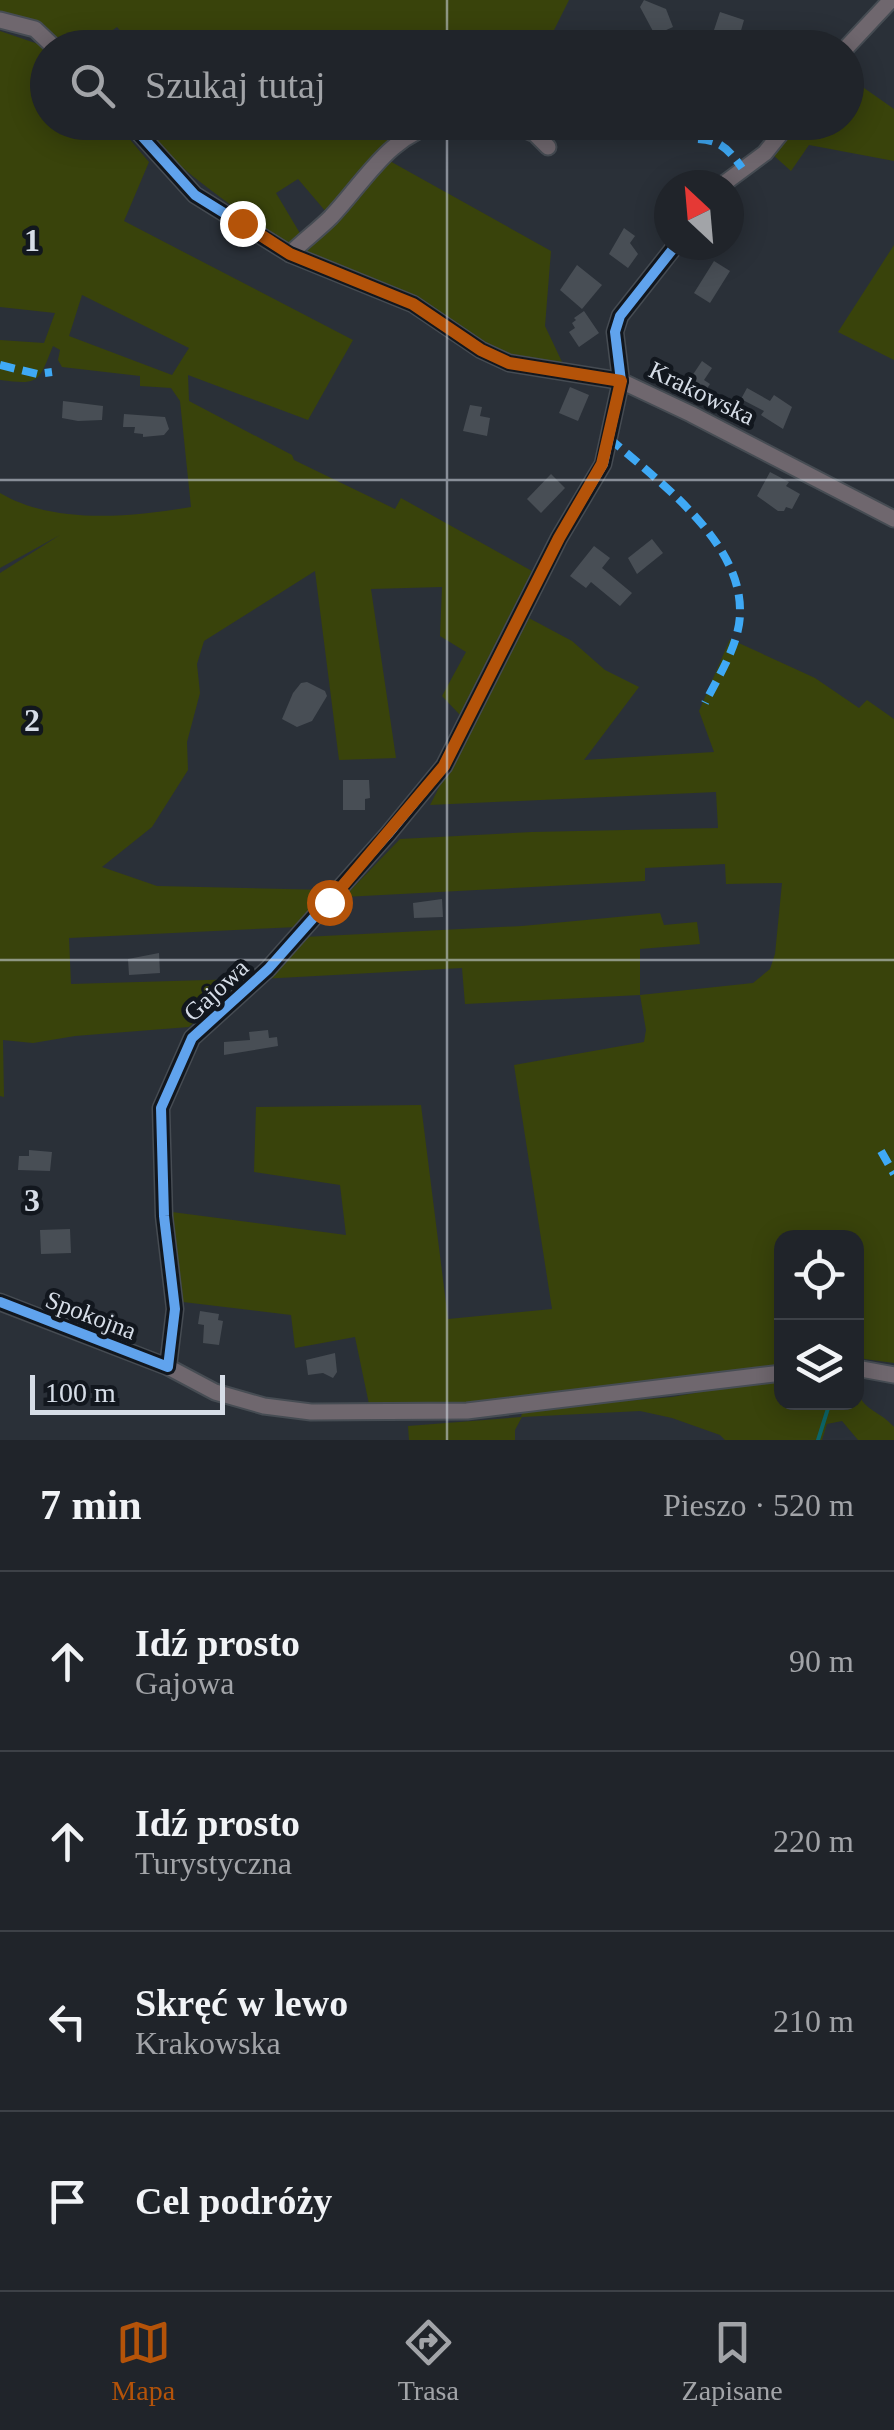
<!DOCTYPE html>
<html lang="pl">
<meta charset="utf-8">
<style>
:root{--surface:#20242a;--page:#282c32;--text:#f1f3f6;--muted:#a2a4a8;--line:#3d4147;--accent:#b45309}
body{margin:0;font-family:Georgia,serif;background:var(--page);color:var(--text)}
.controls{position:absolute;right:30px;bottom:30px;display:grid;overflow:hidden;border-radius:20px;box-shadow:0 5px 25px #0003}
.controls button{width:90px;height:90px;display:grid;place-items:center;padding:0;border:0;border-bottom:2px solid var(--line);background:var(--surface);color:var(--text);font:50px sans-serif}
.compass{position:absolute;left:654px;top:170px;width:90px;height:90px;border-radius:50%;background:var(--surface);box-shadow:0 5px 25px #0003;rotate:334deg}
.scale{position:absolute;left:30px;bottom:25px;width:195px;box-sizing:border-box;padding-left:10px;border:5px solid #d6dde7;border-top:0;font-size:28px;line-height:35px;white-space:nowrap;color:#d6dde7;-webkit-text-stroke:8px #12171e;paint-order:stroke}
.stop{position:absolute;width:30px;height:30px;margin:-22px;border:8px solid #b45309;border-radius:50%;background:#fff}
.stop.end{background:#b45309;border-color:#fff;box-shadow:0 2px 10px #0008}
.list{margin:0;padding:0;list-style:none}
h2{display:flex;justify-content:space-between;align-items:center;height:130px;margin:0;padding:0 40px;font-size:42px}
h2 small{font-size:32px;font-weight:400;color:var(--muted)}
.list li{display:grid;grid-template-columns:65px 1fr auto;gap:30px;align-items:center;box-sizing:border-box;height:180px;padding:0 40px;border-top:2px solid var(--line)}
.list b{display:block;font-size:38px;white-space:nowrap}
.list p{margin:0;font-size:32px;white-space:nowrap;color:var(--muted)}
.list em{font-size:32px;font-style:normal;color:var(--muted)}
.icon{flex:none;width:55px;height:55px;fill:none;stroke:currentColor;stroke-width:2;stroke-linecap:round;stroke-linejoin:round}
.map{position:relative;flex:none;width:894px;height:1440px;overflow:hidden}
.search{position:absolute;background:var(--surface);box-shadow:0 5px 25px #0003;left:30px;right:30px;top:30px;height:110px;display:flex;align-items:center;gap:25px;box-sizing:border-box;padding:0 35px;border-radius:55px;color:var(--muted);font-size:38px}
.sheet{height:850px;background:var(--surface)}
nav{display:flex;justify-content:space-around;align-items:center;box-sizing:border-box;height:140px;border-top:2px solid var(--line);background:var(--surface);font-size:28px;color:var(--muted)}
nav a{display:grid;justify-items:center;gap:5px}
nav .on{color:var(--accent)}
.map>svg:first-child{display:block}
.green{fill:#39430b;fill-rule:evenodd}
.lines{fill:none;stroke-linecap:round;stroke-linejoin:round}
.stream{stroke:#0c6669;stroke-width:4}
.building{fill:#484e55}
.minor-casing{stroke:#464c53;stroke-width:19}
.minor{stroke:#6f676e;stroke-width:15}
.quiet{stroke:#3fa9f5;stroke-width:8;stroke-dasharray:15 8;stroke-linecap:butt}
.cycleway-casing{stroke:#12171e;stroke-width:16}
.cycleway{stroke:#60a3ed;stroke-width:10}
.route{stroke:#b45309;stroke-width:12}
.grid{fill:none;stroke:#d6dde7;stroke-width:2.5;stroke-opacity:0.55}
.labels{text-anchor:middle;dominant-baseline:central;stroke-width:9;stroke-linejoin:round;paint-order:stroke}
.street-label{font-size:25px;fill:#d6dde7;stroke:#12171e}
.grid-label{font-size:32px;text-anchor:middle;font-weight:bold;fill:#d6dde7;stroke:#12171e;stroke-width:9;stroke-linejoin:round;paint-order:stroke}
</style>
<div class="map">
<svg width="894" height="1440" viewBox="0 0 894 1440">
<rect width="100%" height="100%" fill="#2a3038"/>
<g class="green">
<path d="M0,0H569L552,34L558,48H135L117,27L89,47H65L42,26L0,14Z"/>
<path d="M0,31L41,45L47,51L48,122L116,123L149,162L124,221L353,340L308,420L188,375L189,401L292,455L294,460L395,509L401,498L532,571L460,715L442,696L466,652L440,636L442,587L371,589L396,758L339,760L315,571L204,641L197,664L200,693L187,742L188,770L152,827L102,867L157,886L328,890L297,927L69,938L71,984L241,979L189,1027L75,1036L33,1043L3,1040L4,1097L0,1096V573L60,535L0,568V493C54,525 132,517 191,507L180,401L171,388L140,386V376L62,367L58,360L60,350L53,346C38,383 40,385 0,380V340L44,343L55,313L0,307ZM82,295L189,348L172,375L69,336Z"/>
<path d="M847,76L894,109V161L809,145L791,171L772,154L796,123L846,122Z"/>
<path d="M134,123H428L327,213L298,179L276,193L301,235L289,243C232,209 181,170 134,123Z"/>
<path d="M388,160L551,251L545,326L563,364L503,353L402,290L302,253L369,177Z"/>
<path d="M894,245V360L838,332Z"/>
<path d="M527,617L572,641L605,670L639,687L584,760L714,752L699,711L730,639L815,678L859,708L867,700L894,719V1363L857,1358L856,1238H782L781,1365L460,1405L369,1404L355,1337L295,1348L291,1315L183,1302L172,1212L346,1235L340,1185L254,1172L256,1107L421,1105L448,1319L552,1309L514,1065L644,1042L646,1030L640,995L465,1004L462,968L261,979L304,937L522,926L660,913L664,925L697,922L700,944L640,949V995L753,983L770,969L775,954L782,883L726,884L725,864L645,868V881L344,897L400,839L532,832L718,828L716,792L430,805Z"/>
<path d="M781,1378L782,1402H856L857,1392C866,1412 880,1411 894,1427V1440H858L842,1421L827,1424L822,1440H725L720,1435L672,1418L640,1411L522,1417L515,1430V1440H409L408,1426L521,1417L523,1410L672,1397Z"/>
</g>
<g class="lines">
<path class="stream" d="M818,1440L830,1402"/>
</g>
<g class="building">
<path d="M644,0L666,9L673,27L655,35L640,7Z"/>
<path d="M720,12L744,20L738,41L713,33Z"/>
<path d="M624,228L635,236L630,243L638,254L628,268L609,254Z"/>
<path d="M714,261L730,271L710,303L694,293Z"/>
<path d="M577,265L602,285L582,309L560,290Z"/>
<path d="M584,311L599,333L579,347L569,332L575,328L572,323L576,320L574,318Z"/>
<path d="M702,361L712,368L704,380L710,384L698,402L682,391Z"/>
<path d="M570,387L589,395L578,421L559,413Z"/>
<path d="M747,388L770,401L774,395L792,407L783,429L761,415L764,411L741,399Z"/>
<path d="M63,401L103,406L102,420L78,421L62,418Z"/>
<path d="M470,405L482,407L480,416L490,418L487,436L463,431Z"/>
<path d="M124,414L165,417L169,429L164,435L143,437V434L134,433L135,427H123Z"/>
<path d="M770,472L789,482L786,486L800,494L792,509L786,507L784,511H778L757,496Z"/>
<path d="M551,474L565,488L541,513L527,499Z"/>
<path d="M652,539L663,553L637,574L628,558Z"/>
<path d="M594,546L610,558L602,568L632,593L620,606L591,582L586,588L570,576Z"/>
<path d="M307,682L325,691L327,696L312,721L297,727L282,719L293,693L301,683Z"/>
<path d="M343,780H369L370,798L365,799V810H343Z"/>
<path d="M442,899L443,917L414,918L413,903Z"/>
<path d="M159,953L160,973L129,975L128,959Z"/>
<path d="M268,1030L269,1038L277,1037L278,1046L224,1055V1042L250,1040L249,1032Z"/>
<path d="M29,1150L52,1152L50,1171L18,1170L19,1156H29Z"/>
<path d="M70,1229L71,1253L41,1254L40,1230Z"/>
<path d="M200,1311L219,1314L218,1320L223,1321L219,1345L203,1343L204,1325L198,1324Z"/>
<path d="M335,1353L337,1372L333,1378L323,1373L308,1375L306,1360Z"/>
</g>
<g class="lines">
<g class="minor-casing">
<g id="minor">
<path d="M0,20L35,29L55,48"/>
<path d="M846,48L891,0"/>
<path d="M129,122L195,195L290,254L413,304L481,350L509,363L621,381L691,414L894,519"/>
<path d="M508,122L535,134L548,147"/>
<path d="M722,185L765,153L790,122"/>
<path d="M290,254C303,241 318,230 331,217C367,179 388,135 443,122"/>
<path d="M0,1302L168,1367L215,1392L264,1406L311,1412L467,1411L782,1373"/>
<path d="M168,1367L175,1309L164,1216L161,1108L192,1038L268,969L388,834L444,766L559,538L603,464L621,381L615,332L620,316L676,245"/>
<path d="M856,1368L894,1375"/>
</g>
</g>
<use href="#minor" class="minor"/>
<g class="quiet">
<path d="M698,139C721,140 729,150 742,168"/>
<path d="M0,365L37,374L52,372"/>
<path d="M609,438C658,481 740,540 740,610C741,642 719,675 705,703"/>
<path d="M881,1151L894,1174"/>
</g>
<g class="cycleway-casing">
<g id="cycleway">
<path d="M129,122L195,195L290,254L413,304L481,350L509,363L621,381"/>
<path d="M0,1302L168,1367L175,1309L164,1216L161,1108L192,1038L268,969L388,834L444,766L559,538L603,464L621,381L615,332L620,316L676,245"/>
</g>
</g>
<use href="#cycleway" class="cycleway"/>
</g>
<g class="lines">
<path class="route" d="M242,223L290,254L413,304L481,350L509,363L621,381L602,464L559,538L444,766L329,902"/>
</g>
<path class="grid" d="M447,0V48M447,122V1440M0,480H894M0,960H894"/>
<g class="labels">
<g class="street-label">
<text transform="translate(702 393) rotate(26)">Krakowska</text>
<text transform="translate(216 990) rotate(-43)">Gajowa</text>
<text transform="translate(91 1315) rotate(21)">Spokojna</text>
</g>
</g>
<g class="grid-label">
<text x="32" y="251">1</text>
<text x="32" y="731">2</text>
<text x="32" y="1211">3</text>
</g>
</svg>
<div class="controls">
<button><svg class="icon" aria-label="locate" viewBox="0 0 24 24"><circle cx="12" cy="12" r="6"/><path d="M12 2v4M12 18v4M2 12h4M18 12h4"/></svg></button>
<button><svg class="icon" aria-label="layers" viewBox="0 0 24 24"><path d="M12 4l9 5-9 5-9-5zM3 14l9 5 9-5"/></svg></button>
</div>
<svg class="compass" viewBox="-18 -18 36 36"><path d="M0-13l5 13h-10z" fill="#e53935"/><path d="M0 13l5-13h-10z" fill="#a2a4a8"/></svg>
<div class="scale">100 m</div>
<div class="stop" style="left:329px;top:902px"></div>
<div class="stop end" style="left:242px;top:223px"></div>
<div class="search"><svg class="icon" aria-label="search" viewBox="0 0 24 24"><circle cx="10" cy="10" r="6"/><path d="M15 15l6 6"/></svg>Szukaj tutaj</div>
</div>
<section class="sheet">
<h2>7 min<small>Pieszo · 520 m</small></h2>
<ul class="list">
<li><svg class="icon" aria-label="ahead" viewBox="0 0 24 24"><path d="M12 20V5M6 11l6-6 6 6"/></svg><div><b>Idź prosto</b><p>Gajowa</p></div><em>90 m</em></li>
<li><svg class="icon" aria-label="ahead" viewBox="0 0 24 24"><path d="M12 20V5M6 11l6-6 6 6"/></svg><div><b>Idź prosto</b><p>Turystyczna</p></div><em>220 m</em></li>
<li><svg class="icon" aria-label="left" viewBox="0 0 24 24"><path d="M17 20v-9H6M10 6l-5 5 5 5"/></svg><div><b>Skręć w lewo</b><p>Krakowska</p></div><em>210 m</em></li>
<li><svg class="icon" aria-label="arrive" viewBox="0 0 24 24"><path d="M6 21V4h12l-3 4 3 4H6"/></svg><div><b>Cel podróży</b></div></li>
</ul>
</section>
<nav>
<a class="on"><svg class="icon" aria-label="map" viewBox="0 0 24 24"><path d="M3 6l6-2 6 2 6-2v14l-6 2-6-2-6 2zM9 4v14M15 6v14"/></svg>Mapa</a>
<a><svg class="icon" aria-label="directions" viewBox="0 0 24 24"><path d="M12 3l9 9-9 9-9-9zM9 14v-3h6M13 9l2 2-2 2"/></svg>Trasa</a>
<a><svg class="icon" aria-label="saved" viewBox="0 0 24 24"><path d="M7 4h10v16l-5-4-5 4z"/></svg>Zapisane</a>
</nav>
